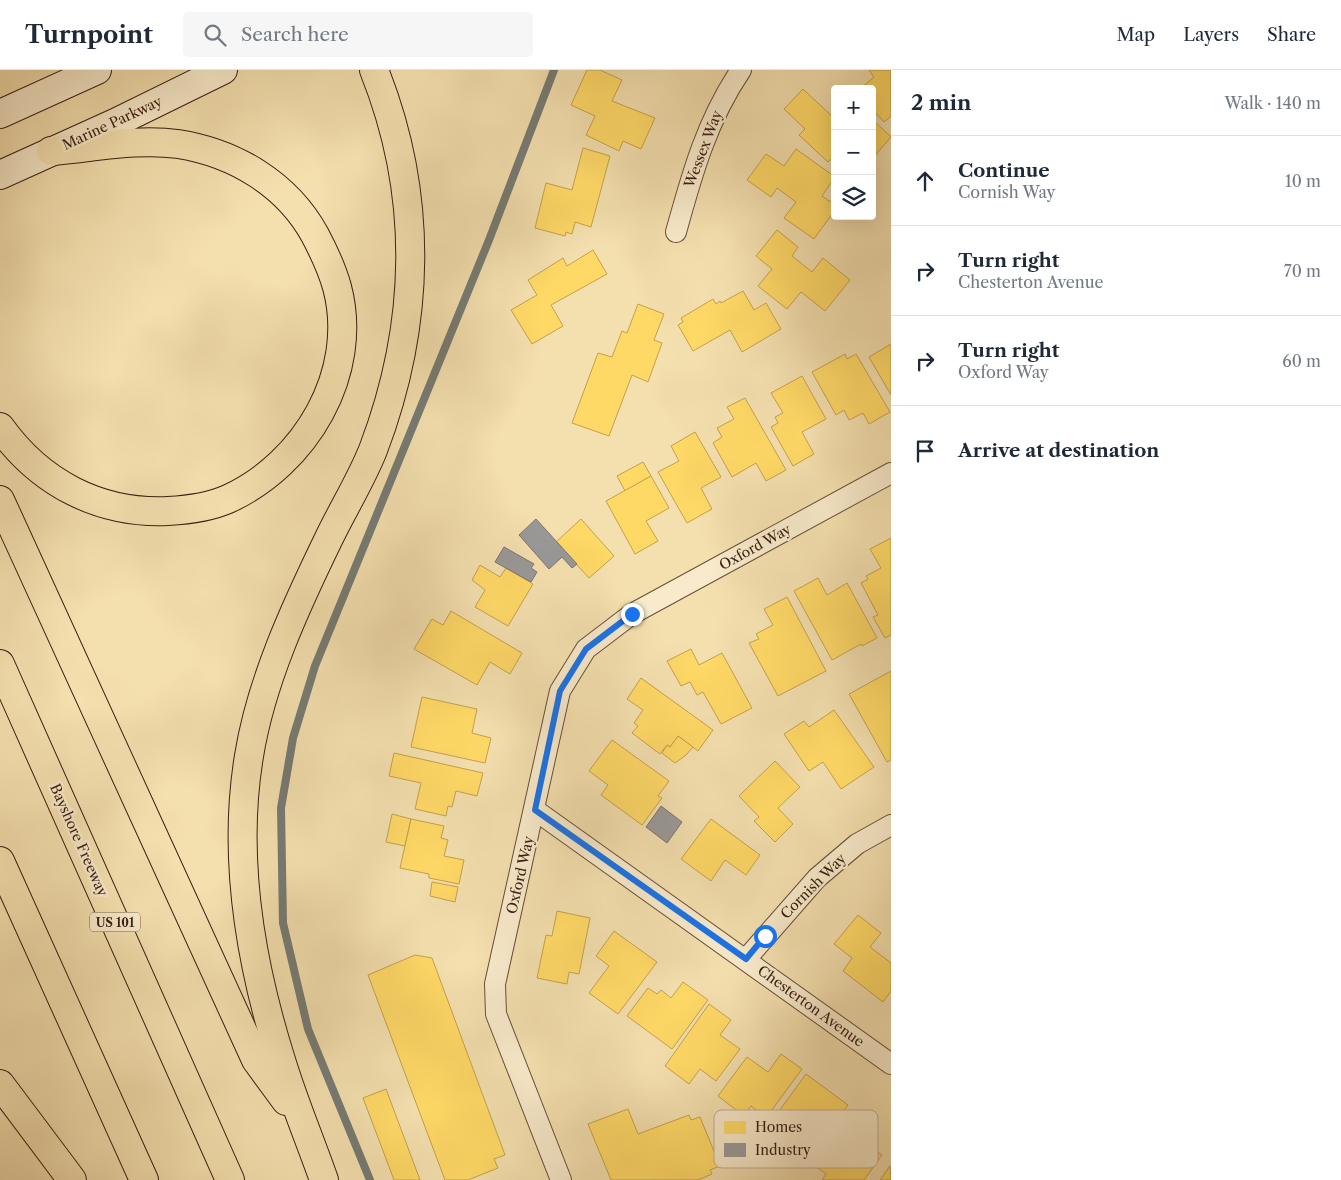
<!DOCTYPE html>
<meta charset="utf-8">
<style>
:root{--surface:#fff;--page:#f6f6f7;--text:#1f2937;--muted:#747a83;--line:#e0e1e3}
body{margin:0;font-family:"Libre Caslon Text",serif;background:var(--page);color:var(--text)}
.controls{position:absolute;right:15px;top:15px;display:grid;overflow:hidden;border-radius:5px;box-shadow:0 5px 20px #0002}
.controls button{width:45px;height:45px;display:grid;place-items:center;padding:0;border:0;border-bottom:1px solid var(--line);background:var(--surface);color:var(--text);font:25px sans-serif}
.stop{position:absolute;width:15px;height:15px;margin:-11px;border:4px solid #1a73e8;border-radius:50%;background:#fff}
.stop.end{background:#1a73e8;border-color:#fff;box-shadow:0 1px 5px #0008}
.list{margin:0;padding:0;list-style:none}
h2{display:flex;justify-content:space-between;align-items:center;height:65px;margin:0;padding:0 20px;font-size:21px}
h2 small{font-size:16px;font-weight:400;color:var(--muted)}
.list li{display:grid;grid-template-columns:32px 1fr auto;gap:15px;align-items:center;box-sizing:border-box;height:90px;padding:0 20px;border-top:1px solid var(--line)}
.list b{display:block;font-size:19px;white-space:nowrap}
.list p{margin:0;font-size:16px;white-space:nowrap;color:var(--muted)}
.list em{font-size:16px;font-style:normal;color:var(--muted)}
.icon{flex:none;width:28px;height:28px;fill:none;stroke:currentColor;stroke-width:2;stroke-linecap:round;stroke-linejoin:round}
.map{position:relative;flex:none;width:891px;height:1110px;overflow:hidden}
header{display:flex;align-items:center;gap:30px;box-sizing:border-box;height:70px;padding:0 25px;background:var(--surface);border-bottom:1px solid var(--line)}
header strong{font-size:24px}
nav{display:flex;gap:28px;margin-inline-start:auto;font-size:18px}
.search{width:350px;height:45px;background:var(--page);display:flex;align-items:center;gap:12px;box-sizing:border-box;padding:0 18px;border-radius:5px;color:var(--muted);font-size:19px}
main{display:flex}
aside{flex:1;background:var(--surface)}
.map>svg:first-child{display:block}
.homes{fill:#ffd966;stroke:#c3a14d}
.industry{fill:#999;stroke:#7c7470}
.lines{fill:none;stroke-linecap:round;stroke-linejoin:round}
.stream{stroke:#767b74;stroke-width:8}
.minor-casing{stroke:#674e39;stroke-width:22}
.secondary-casing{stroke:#381d12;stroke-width:30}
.motorway-casing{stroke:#381d12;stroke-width:30}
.minor{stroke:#f8eaca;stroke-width:20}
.secondary{stroke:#f8eaca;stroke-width:28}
.motorway{stroke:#f4dfae;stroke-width:28}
.route{stroke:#1a73e8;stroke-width:6}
.labels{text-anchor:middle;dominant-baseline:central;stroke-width:5;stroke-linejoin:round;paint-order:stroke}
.shield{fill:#f8eaca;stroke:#725a49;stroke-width:1}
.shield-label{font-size:12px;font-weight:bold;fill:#381d12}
.street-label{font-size:14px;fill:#381d12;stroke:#f8eaca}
.key{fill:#f8eaca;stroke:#beac93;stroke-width:1}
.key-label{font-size:14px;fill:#381d12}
</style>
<header>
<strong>Turnpoint</strong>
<div class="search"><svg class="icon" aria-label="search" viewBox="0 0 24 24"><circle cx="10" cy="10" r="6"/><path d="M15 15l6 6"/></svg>Search here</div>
<nav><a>Map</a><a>Layers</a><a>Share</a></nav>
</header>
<main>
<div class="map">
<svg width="891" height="1110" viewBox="0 0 891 1110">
<rect width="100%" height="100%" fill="#f4dfae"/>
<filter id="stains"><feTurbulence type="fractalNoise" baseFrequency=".004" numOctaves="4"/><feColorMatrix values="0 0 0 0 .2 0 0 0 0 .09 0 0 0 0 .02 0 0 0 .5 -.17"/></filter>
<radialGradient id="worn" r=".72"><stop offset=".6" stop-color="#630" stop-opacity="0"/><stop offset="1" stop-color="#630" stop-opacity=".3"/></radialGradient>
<g class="homes">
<path d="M587,0H600L622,10L612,31L655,48L641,79L623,71L619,81L586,65L595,46L571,35Z"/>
<path d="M869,0H891V46L884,52L872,39V19H860L874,7Z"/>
<path d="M803,19L835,49V85L828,92L799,65L805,59L784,39Z"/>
<path d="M872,49L891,67L872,89Z"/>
<path d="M583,78L610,86L591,157L575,152L572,164L566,162L565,166L535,158L546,113L572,120Z"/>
<path d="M796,79L835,107L822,126L835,135V140L814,169L784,148L796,132L777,118L771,127L747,110L766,84L784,96Z"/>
<path d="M777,160L798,177L792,186L812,202L823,188L850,210L825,241L801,222L787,239L758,216L772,199L756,186Z"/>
<path d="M593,180L607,204L551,235L563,256L532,274L511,240L537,225L528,210L563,188L567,196Z"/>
<path d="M743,221L754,240L766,233L781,259L742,282L730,260L693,281L678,255L683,252L681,248L713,229L716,234L720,231L721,233Z"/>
<path d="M638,234L664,244L654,270L662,273L648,312L632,305L609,366L572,353L598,283L612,287L622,261L627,263Z"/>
<path d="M891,274V325L869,287Z"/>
<path d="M845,284L847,289L856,284L890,342L869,354L863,343L849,350L844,340L836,345L812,302Z"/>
<path d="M802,306L826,349L802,362L814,384L793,396L771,357L778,353L775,347L783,343L771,323Z"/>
<path d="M745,328L786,400L766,411L756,393L732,407L713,373L722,367L717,358L734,349L727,337Z"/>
<path d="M695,362L721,407L701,418L712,439L687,453L658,402L679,391L671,376Z"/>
<path d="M643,392L651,406L625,421L617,406Z"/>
<path d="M651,406L669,438L646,451L658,471L635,484L606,431Z"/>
<path d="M581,449L614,486L589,508L556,472Z"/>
<path d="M891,468V565L885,568L873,547L878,545L861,513L868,509L866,506L881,498L870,479Z"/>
<path d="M480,495L500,507L506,498L533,514L508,556L475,537L485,520L472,510Z"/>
<path d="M818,508L827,525L847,513L877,568L862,576L861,574L832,590L794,521Z"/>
<path d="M787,527L826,601L778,626L749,573L759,569L756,564L773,555L764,539Z"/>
<path d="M451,541L522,583L510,604L490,592L477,615L414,579L432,549L443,555Z"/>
<path d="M691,579L699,595L722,583L752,638L721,654L703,622L697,625L690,612L681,616L667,591Z"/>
<path d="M891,601V690L887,692L849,624Z"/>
<path d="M641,608L713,660L698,681L678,666L670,677L667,675L660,684L632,663L638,656L634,653L643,640L627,629Z"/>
<path d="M422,627L477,639L472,663L491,668L485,693L411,677Z"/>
<path d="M834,640L874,697L841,719L823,692L809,701L784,664L804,651L809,657Z"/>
<path d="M678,666L693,677L686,685L675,693L662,683L667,675L670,677Z"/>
<path d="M612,670L669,711L658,726L662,728L642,755L601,725L608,715L589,701Z"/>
<path d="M394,683L483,703L477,726L456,721L452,737L448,736L446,746L415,739L421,713L389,706Z"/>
<path d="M775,691L800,717L778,738L793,754L775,772L754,751L759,747L739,726Z"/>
<path d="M392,744L411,749L405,776L386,772Z"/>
<path d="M411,749L444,756L441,768L448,770L444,786L464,790L459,814L429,808V804L400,798Z"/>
<path d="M711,749L760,785L746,805L725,790L711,811L681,789Z"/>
<path d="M432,812L458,817L455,832L430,826Z"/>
<path d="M557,841L590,848L579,904L569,902L567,914L537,908L546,865L552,866Z"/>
<path d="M858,845L881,863L870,877L891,893V921L883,932L843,901L852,888L834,874Z"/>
<path d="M614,861L657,892L618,944L589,923L609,896L596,886Z"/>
<path d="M415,885L432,888L505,1085L494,1089L498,1098L468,1110H445L368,905Z"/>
<path d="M683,912L708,930L672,979L627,946L648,918L657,924L661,920L671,928Z"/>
<path d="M709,934L731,950L720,965L740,979L716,1011L700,999L689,1014L665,996Z"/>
<path d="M781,984L802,999L766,1048L751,1036L744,1046L718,1026L747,987L768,1002Z"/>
<path d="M806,1004L848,1035L803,1097L761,1066Z"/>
<path d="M386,1019L420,1110H394L363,1028Z"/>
<path d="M628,1039L638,1064L689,1045L691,1050L700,1047L720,1096L710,1100L712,1104L698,1110H611L588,1054Z"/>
<path d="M856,1040L876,1054L864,1072L882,1085L864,1110H822L826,1104L815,1096Z"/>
<path d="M890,1096L891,1110H880Z"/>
</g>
<g class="industry">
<path d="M536,449L577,494L572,498L562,487L549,499L519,465Z"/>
<path d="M504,477L534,494L531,498L537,502L531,512L495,492Z"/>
<path d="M661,736L682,752L667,773L646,757Z"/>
</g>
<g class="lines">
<path class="stream" d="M370,1110L308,959L283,853L281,738L293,668L315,596L489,170L554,0"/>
<g class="minor-casing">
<g id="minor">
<path d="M676,162C692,104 707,50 741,0"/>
<path d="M535,740L891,994"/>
<path d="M746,889L817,808L857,774L891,755"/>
<path d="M561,1110L496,944L495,914L560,621L586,579L632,544L891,403"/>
</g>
</g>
<g class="secondary-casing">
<g id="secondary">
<path d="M0,44L97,0"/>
<path d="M0,105L115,53L223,0"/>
</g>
</g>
<g class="motorway-casing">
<g id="motorway">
<path d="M0,357C40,413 99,444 168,441C187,440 210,437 228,429C305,394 360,303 337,217C332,199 324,182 315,165C287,114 235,83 178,74C137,68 92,78 51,81"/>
<path d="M0,430L256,990L286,1031"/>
<path d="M0,594L230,1110"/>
<path d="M0,791L144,1110"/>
<path d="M0,1014L72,1110"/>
<path d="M324,1110C310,1070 293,1030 281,990C250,892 232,788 249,686C261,611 296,536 329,468C343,439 361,410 373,380C421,254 424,125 374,0"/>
</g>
</g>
<use href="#minor" class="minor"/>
<use href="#secondary" class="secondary"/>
<use href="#motorway" class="motorway"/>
</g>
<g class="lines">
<path class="route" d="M632,544L586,579L560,621L535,740L746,889L765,866"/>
</g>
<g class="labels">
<rect class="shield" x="90" y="842.5" width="50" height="19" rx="4"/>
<g class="shield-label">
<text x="115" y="852">US 101</text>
</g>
<g class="street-label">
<text transform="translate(112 53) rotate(-25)">Marine Parkway</text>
<text transform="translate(703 79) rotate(-69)">Wessex Way</text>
<text transform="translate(755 477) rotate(-29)">Oxford Way</text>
<text transform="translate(79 770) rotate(66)">Bayshore Freeway</text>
<text transform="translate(520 805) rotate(-77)">Oxford Way</text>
<text transform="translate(813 816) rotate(-45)">Cornish Way</text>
<text transform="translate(811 936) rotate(36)">Chesterton Avenue</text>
</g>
</g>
<rect x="714" y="1040" width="164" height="58" rx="8" class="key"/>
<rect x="724" y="1051" width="22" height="13" fill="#ffd966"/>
<rect x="724" y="1073" width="22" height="14" fill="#999"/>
<g class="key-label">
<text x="755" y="1062">Homes</text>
<text x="755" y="1085">Industry</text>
</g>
<rect width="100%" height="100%" filter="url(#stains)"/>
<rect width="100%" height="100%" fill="url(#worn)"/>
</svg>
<div class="controls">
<button>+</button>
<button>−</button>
<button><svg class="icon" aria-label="layers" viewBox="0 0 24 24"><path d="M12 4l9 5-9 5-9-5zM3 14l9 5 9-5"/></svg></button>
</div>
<div class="stop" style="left:765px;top:866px"></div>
<div class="stop end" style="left:632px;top:544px"></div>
</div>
<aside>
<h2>2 min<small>Walk · 140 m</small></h2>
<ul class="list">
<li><svg class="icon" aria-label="ahead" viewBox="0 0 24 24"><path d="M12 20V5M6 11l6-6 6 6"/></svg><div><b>Continue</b><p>Cornish Way</p></div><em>10 m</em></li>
<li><svg class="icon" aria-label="right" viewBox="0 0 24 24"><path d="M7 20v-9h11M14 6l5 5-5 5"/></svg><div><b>Turn right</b><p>Chesterton Avenue</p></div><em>70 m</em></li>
<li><svg class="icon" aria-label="right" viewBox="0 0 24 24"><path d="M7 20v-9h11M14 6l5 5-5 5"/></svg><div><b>Turn right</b><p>Oxford Way</p></div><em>60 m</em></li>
<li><svg class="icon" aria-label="arrive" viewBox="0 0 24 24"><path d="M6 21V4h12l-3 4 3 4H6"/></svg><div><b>Arrive at destination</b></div></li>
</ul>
</aside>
</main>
